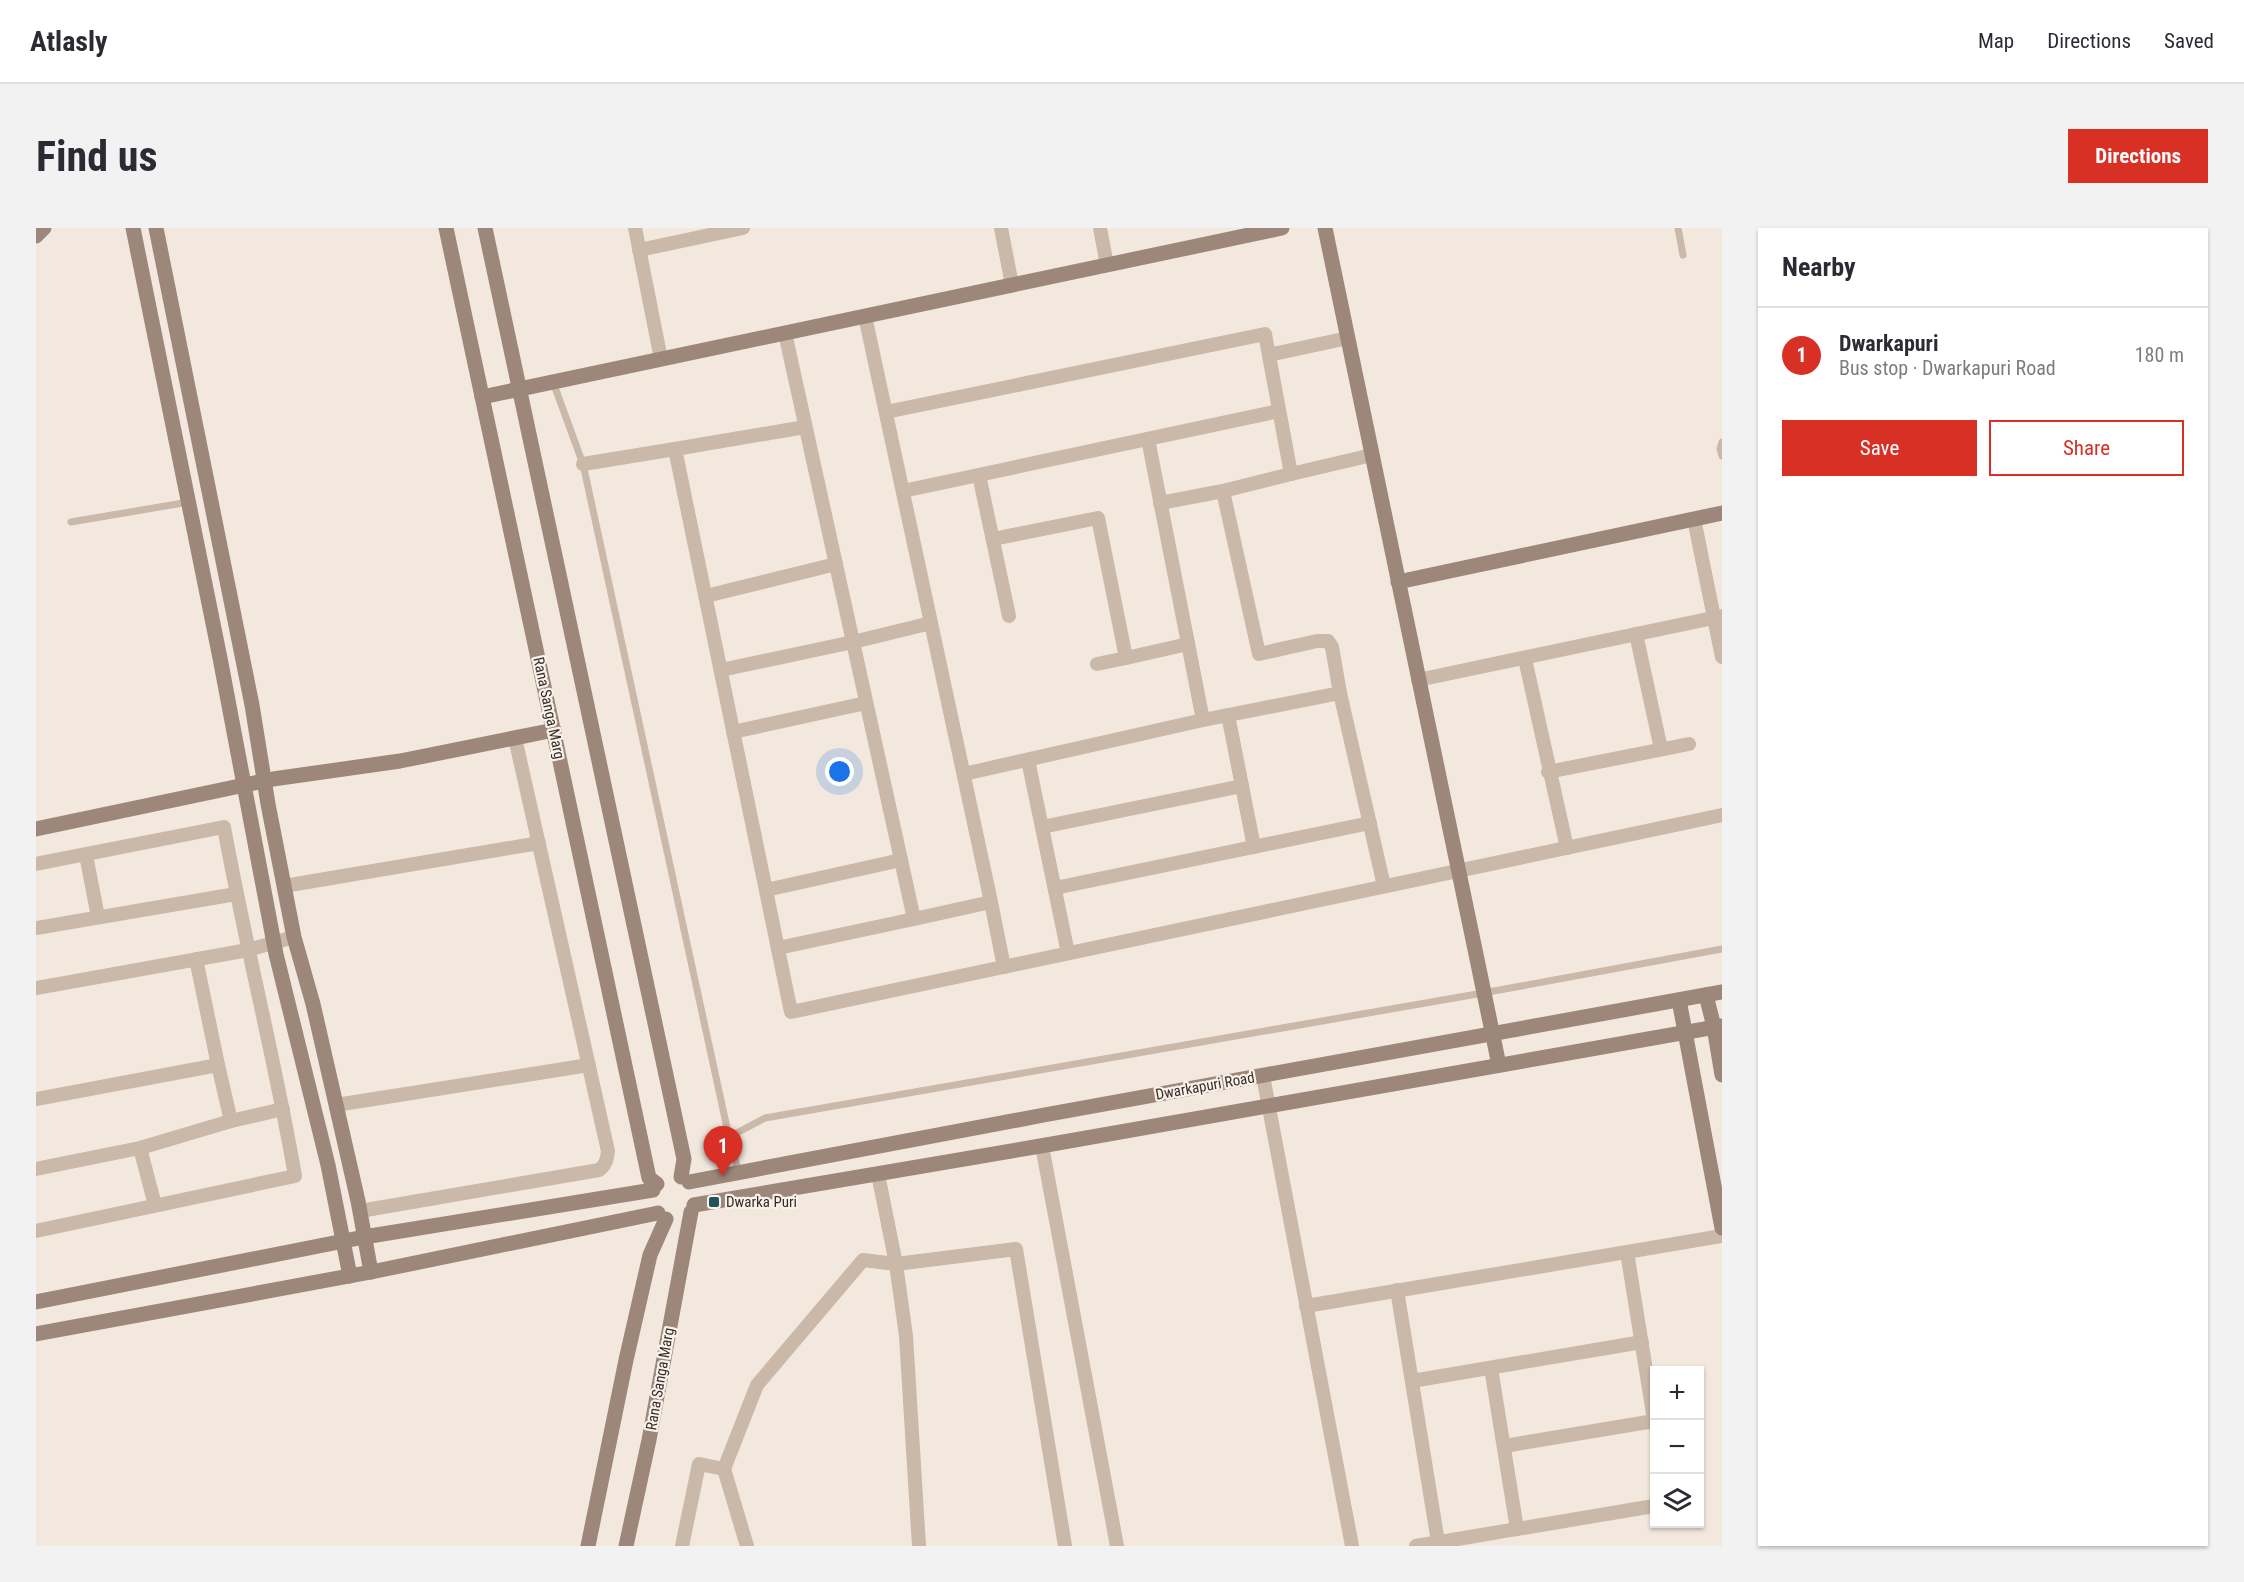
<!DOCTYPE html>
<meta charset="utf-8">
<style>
:root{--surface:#fff;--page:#f2f2f3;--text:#2b2b33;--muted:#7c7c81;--line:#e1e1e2;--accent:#d93025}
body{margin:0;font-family:"Roboto Condensed",sans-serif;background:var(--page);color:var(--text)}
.controls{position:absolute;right:18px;bottom:18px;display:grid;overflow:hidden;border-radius:0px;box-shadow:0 2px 4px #0004}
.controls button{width:54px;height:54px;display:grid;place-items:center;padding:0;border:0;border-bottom:2px solid var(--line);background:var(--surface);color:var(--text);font:30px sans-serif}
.you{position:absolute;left:804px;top:544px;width:21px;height:21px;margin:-15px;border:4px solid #fff;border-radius:50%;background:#1a73e8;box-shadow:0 0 0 9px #1a73e833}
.badge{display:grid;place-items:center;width:39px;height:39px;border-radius:50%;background:var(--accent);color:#fff;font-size:20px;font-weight:700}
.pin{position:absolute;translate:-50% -50px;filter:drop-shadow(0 2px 3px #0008)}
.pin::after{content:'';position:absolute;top:32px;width:21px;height:18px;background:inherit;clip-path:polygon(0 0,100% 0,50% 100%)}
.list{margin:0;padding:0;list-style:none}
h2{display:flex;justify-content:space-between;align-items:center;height:78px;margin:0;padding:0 24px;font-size:26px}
h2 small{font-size:20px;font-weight:400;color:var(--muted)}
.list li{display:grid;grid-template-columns:39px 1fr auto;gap:18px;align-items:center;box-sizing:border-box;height:96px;padding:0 24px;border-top:2px solid var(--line)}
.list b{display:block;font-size:22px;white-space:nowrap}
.list p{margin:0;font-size:20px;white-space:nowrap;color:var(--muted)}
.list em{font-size:20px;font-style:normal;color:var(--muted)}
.actions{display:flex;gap:12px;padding:18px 24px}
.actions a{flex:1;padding:14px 0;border:2px solid var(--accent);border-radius:0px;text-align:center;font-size:21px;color:var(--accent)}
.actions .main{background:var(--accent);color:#fff}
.icon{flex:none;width:33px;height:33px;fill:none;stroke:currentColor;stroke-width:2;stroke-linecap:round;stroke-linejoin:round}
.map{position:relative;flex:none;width:1686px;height:1318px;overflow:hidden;border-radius:0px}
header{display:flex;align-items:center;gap:36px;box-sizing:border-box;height:84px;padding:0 30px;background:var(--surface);border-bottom:2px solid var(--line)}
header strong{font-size:28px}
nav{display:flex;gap:33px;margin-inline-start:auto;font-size:21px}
.intro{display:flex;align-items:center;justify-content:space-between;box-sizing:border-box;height:144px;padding:0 36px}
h1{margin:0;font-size:42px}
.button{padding:15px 27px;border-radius:0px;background:var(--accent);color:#fff;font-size:21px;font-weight:700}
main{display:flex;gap:36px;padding:0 36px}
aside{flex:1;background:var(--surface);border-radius:0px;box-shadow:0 2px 4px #0004}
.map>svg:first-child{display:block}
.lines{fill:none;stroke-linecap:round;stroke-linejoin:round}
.lane{stroke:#cab8a9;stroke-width:7}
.street{stroke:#cab8a9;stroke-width:14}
.secondary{stroke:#9d877b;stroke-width:15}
.poi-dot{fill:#1f5458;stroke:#f9f2ea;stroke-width:2}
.labels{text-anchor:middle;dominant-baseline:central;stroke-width:4.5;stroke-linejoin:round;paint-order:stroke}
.street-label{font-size:15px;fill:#372d29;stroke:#f9f2ea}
.poi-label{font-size:15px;fill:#372d29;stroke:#f9f2ea;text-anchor:start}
</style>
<header>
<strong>Atlasly</strong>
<nav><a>Map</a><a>Directions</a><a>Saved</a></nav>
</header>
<div class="intro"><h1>Find us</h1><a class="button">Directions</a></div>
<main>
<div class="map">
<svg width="1686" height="1318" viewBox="0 0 1686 1318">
<rect width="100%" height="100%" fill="#f2e8dd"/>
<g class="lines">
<g class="lane">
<path d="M1642,0L1647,27"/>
<path d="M517,154L547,236L693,909"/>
<path d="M1686,214L1684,221L1686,228"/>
<path d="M35,294L153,274"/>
<path d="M703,945L693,909L729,890L1447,765L1686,721"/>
</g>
<g class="street">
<path d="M599,0L625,131"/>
<path d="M965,0L976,57"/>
<path d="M1064,0L1071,37"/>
<path d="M603,22L707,0"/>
<path d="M749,105L878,691L955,674L829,88"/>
<path d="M1233,127L1312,110"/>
<path d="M850,184L1229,106L1255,246L1336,227"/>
<path d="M769,199L639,221L755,784L1686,587"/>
<path d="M1112,211L1167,492"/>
<path d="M547,236L639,221"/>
<path d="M943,247L973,388"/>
<path d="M867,263L1243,183"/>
<path d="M1187,263L1223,426L1281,413H1292L1296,419L1304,465"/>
<path d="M1124,275L1187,263L1255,246"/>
<path d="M1658,291L1686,429"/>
<path d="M957,311L1062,290L1090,430L1152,416"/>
<path d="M670,368L800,336"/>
<path d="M1600,406L1625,521"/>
<path d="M1489,431L1531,620"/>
<path d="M1061,436L1090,430"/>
<path d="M685,442L817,414L895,395"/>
<path d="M1382,452L1686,388"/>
<path d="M1192,487L1218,619"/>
<path d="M697,504L830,475"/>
<path d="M992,532L1032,725"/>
<path d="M1512,544L1653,516"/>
<path d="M928,546L1167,492L1304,465L1348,658"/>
<path d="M1006,599L1206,558"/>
<path d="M50,627L62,689"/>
<path d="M0,636L188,599C209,716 239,831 259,948L0,1003"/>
<path d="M248,658L503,615"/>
<path d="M1019,660L1334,595"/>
<path d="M730,662L865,632"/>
<path d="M955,674L968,739"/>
<path d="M0,700L200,666"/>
<path d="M742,720L878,691"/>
<path d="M0,760L212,722L258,709"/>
<path d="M182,837L195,893"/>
<path d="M1227,848L1316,1318"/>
<path d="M0,871L182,837L160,731"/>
<path d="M300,877L553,837"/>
<path d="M1006,918L1081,1318"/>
<path d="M104,920L119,977"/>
<path d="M0,941L104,920L195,893L247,881"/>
<path d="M842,946L860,1036L870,1108L883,1318"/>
<path d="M324,983L563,942C570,937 571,931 572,923L479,510"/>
<path d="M1591,1024L1618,1192"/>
<path d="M1361,1062L1402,1314"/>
<path d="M1270,1078L1686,1008"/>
<path d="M1455,1140L1481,1301"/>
<path d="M1376,1153L1606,1114"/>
<path d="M1468,1218L1618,1193"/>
<path d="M688,1241L711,1318"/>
<path d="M646,1318L663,1236L688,1241L721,1157L827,1032L860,1036L980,1021L1029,1318"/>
<path d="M1380,1318L1618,1278"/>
</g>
<g class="secondary">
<path d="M97,0L184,430L240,726L292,937L314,1048"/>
<path d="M120,0L216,477L232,576L258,709L277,776L322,973L335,1044"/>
<path d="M410,0L613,950L621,956"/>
<path d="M449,0L648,931L645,949"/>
<path d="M1289,0L1463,837"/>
<path d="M0,8L8,0"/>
<path d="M446,169L1246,0"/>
<path d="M1362,354L1686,285"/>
<path d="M0,601L237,551L364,533L518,502"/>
<path d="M1670,767L1678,799L1686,847"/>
<path d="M1643,772L1686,1000"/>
<path d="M653,954L1008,887L1686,764"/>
<path d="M658,977L1016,916L1686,798"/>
<path d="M0,1074L328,1009L617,962"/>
<path d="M0,1106L335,1044L622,985"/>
<path d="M552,1318L590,1132L614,1027L630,991"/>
<path d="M590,1318L613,1212L655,984"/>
</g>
</g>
<rect class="poi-dot" x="672" y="968" width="12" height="12" rx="3"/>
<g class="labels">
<g class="street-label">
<text transform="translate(513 480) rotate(78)">Rana Sanga Marg</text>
<text transform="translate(1169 858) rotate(-10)">Dwarkapuri Road</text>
<text transform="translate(624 1151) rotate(-80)">Rana Sanga Marg</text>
</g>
<g class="poi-label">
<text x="690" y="974">Dwarka Puri</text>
</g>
</g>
</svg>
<div class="controls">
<button>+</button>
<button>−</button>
<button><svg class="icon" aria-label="layers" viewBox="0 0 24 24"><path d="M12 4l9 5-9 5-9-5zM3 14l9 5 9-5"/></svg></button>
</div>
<div class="you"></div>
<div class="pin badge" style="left:687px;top:948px">1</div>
</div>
<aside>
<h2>Nearby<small></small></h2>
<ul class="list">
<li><span class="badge">1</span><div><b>Dwarkapuri</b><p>Bus stop · Dwarkapuri Road</p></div><em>180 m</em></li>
</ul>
<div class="actions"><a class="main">Save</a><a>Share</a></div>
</aside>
</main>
